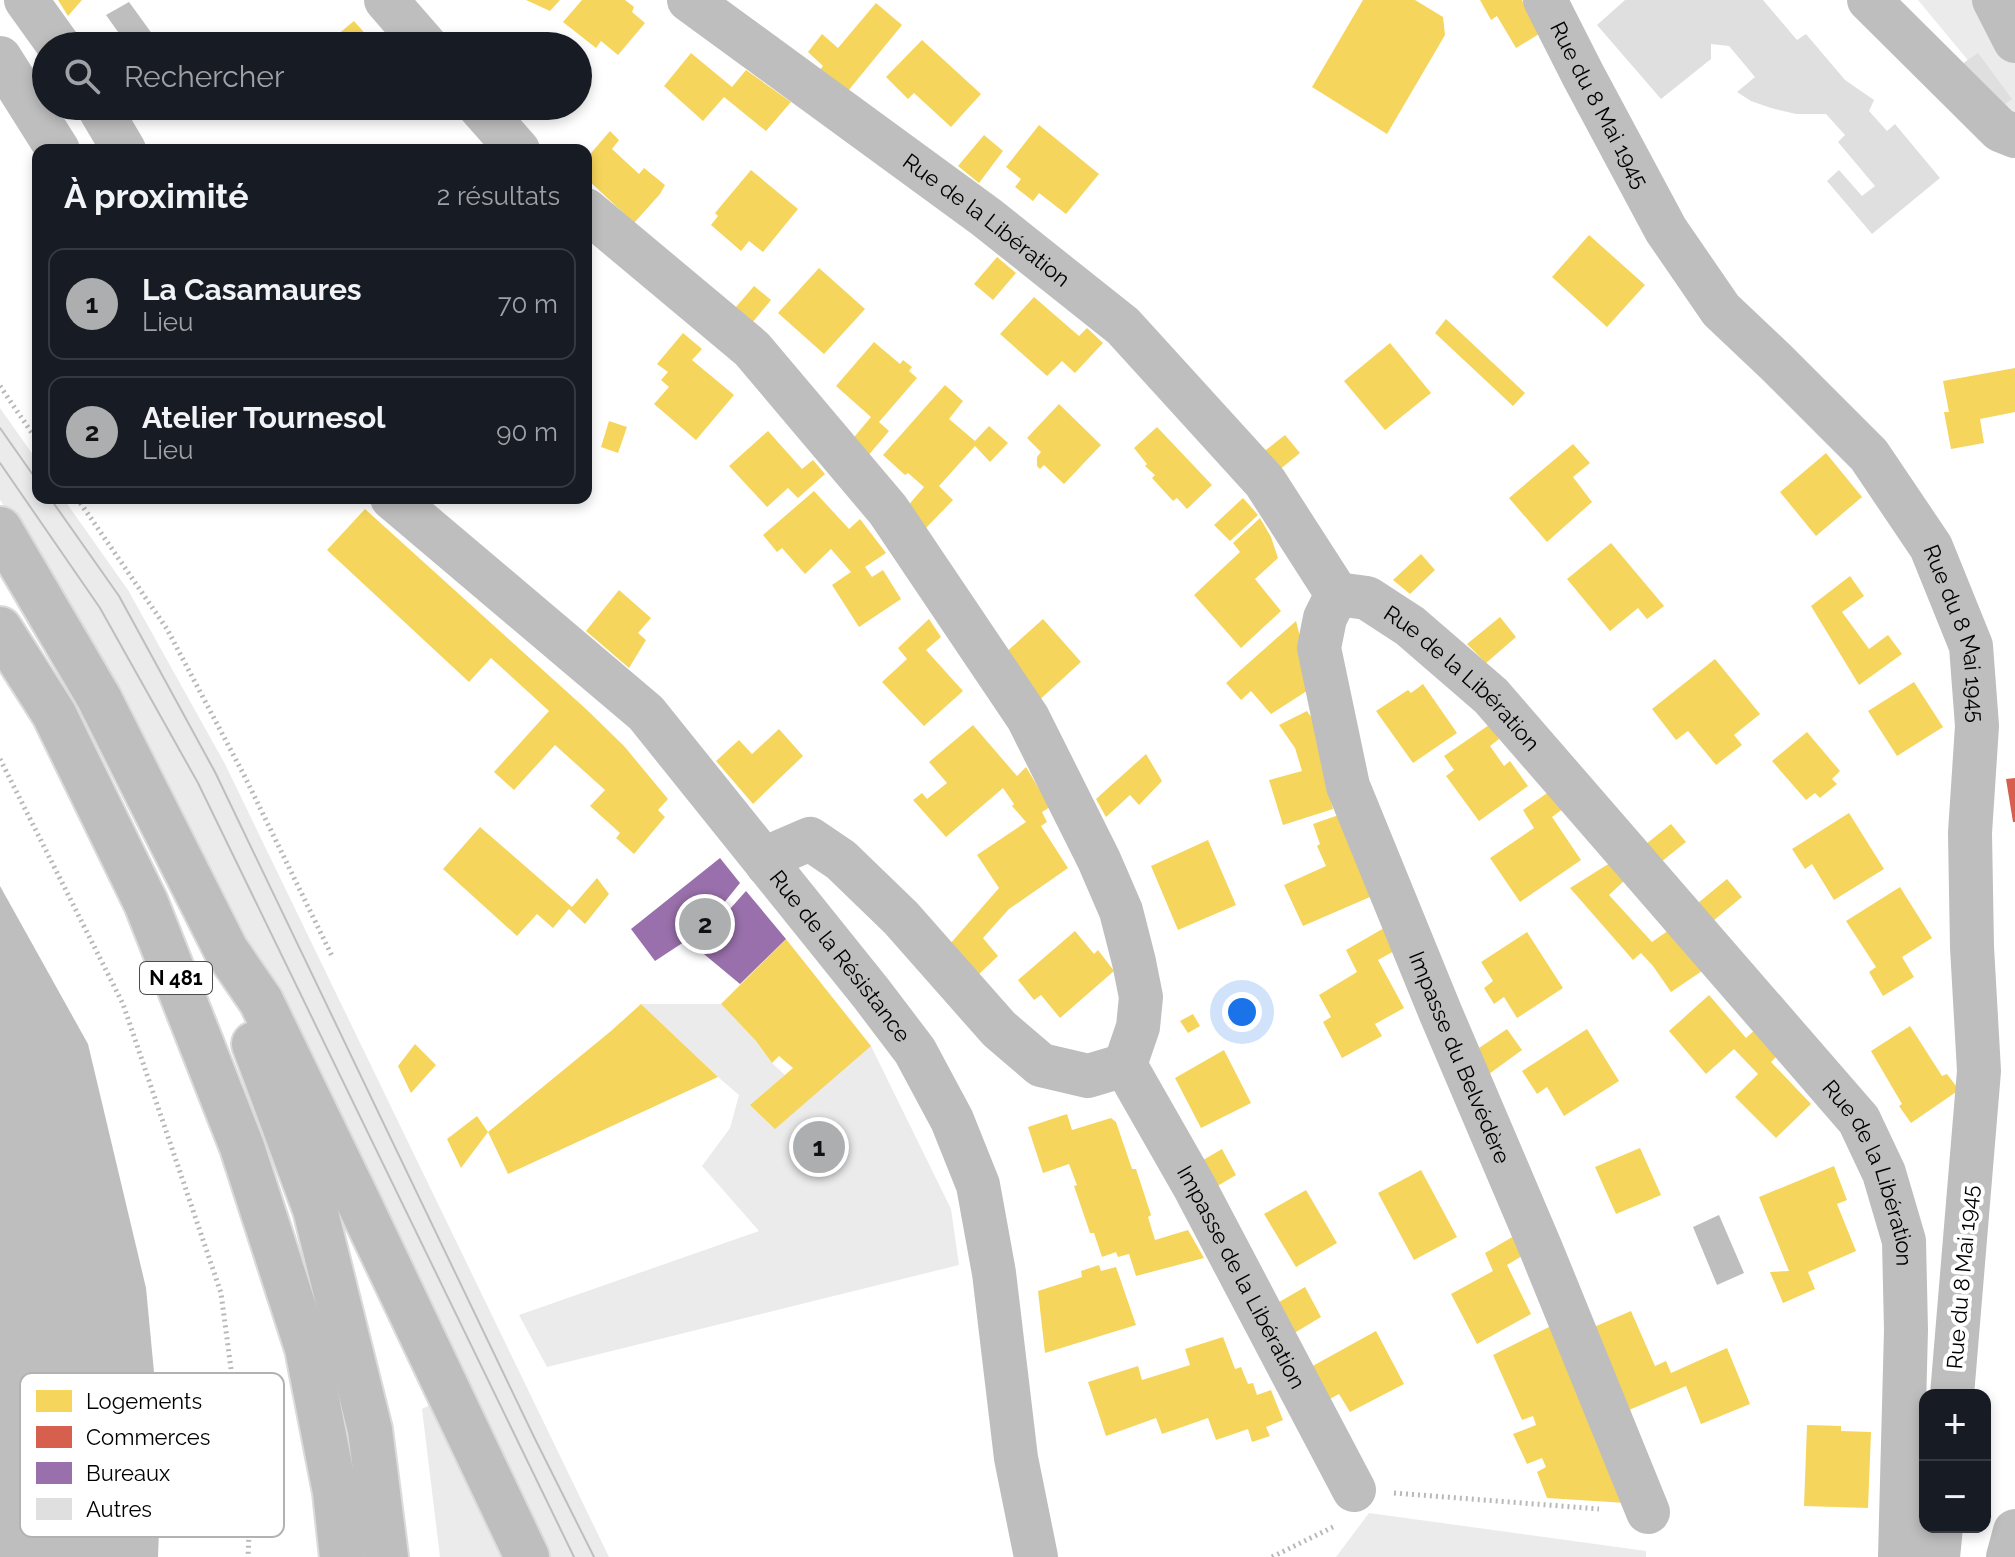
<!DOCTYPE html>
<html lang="fr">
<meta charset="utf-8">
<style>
:root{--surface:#171b24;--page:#242831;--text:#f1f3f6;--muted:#9ea1a6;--line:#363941;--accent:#adaeaf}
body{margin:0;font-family:Raleway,sans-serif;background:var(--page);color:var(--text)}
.controls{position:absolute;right:24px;bottom:24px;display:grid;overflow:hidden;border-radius:16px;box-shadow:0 4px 12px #0003}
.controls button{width:72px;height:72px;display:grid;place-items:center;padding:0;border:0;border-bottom:2px solid var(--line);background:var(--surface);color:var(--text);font:40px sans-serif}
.you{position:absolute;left:1242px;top:1012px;width:28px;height:28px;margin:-20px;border:6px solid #fff;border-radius:50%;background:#1a73e8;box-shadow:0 0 0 12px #1a73e833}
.badge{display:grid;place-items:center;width:52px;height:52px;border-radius:50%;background:var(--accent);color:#111;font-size:26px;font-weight:700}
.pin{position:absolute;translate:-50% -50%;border:4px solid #fff;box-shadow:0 2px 8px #0006}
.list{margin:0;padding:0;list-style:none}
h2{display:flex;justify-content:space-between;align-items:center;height:104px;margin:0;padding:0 32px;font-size:34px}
h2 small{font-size:26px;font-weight:400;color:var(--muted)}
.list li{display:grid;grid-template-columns:52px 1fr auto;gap:24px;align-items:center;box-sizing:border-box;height:112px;margin:0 16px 16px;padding:0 16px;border:2px solid var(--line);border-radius:16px}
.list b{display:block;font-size:30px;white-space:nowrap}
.list p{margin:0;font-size:26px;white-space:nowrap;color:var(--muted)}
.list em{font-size:26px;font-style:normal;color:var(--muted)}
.icon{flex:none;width:44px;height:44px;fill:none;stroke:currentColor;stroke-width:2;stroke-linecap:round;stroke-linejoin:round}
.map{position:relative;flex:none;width:2015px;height:1557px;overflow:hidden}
.search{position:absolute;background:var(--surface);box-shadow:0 4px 12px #0003;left:32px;top:32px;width:560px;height:88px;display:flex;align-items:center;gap:20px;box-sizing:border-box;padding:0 28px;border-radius:44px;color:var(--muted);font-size:30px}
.panel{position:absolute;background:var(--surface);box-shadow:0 4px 12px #0003;left:32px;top:144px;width:560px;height:360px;border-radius:16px}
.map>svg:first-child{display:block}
.green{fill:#ebebeb}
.water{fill:#bebebe}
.homes{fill:#f6d55c}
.shops{fill:#d6604d}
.offices{fill:#9970ab}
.building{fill:#dfdfdf}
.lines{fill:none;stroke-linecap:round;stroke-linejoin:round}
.trunk-casing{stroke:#dbdbdb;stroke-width:48}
.path{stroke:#b9b9b9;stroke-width:5;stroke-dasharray:2 4;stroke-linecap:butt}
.minor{stroke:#bebebe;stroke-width:44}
.tertiary{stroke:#bebebe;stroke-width:44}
.trunk{stroke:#bebebe;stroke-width:44}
.tram{stroke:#bebebe;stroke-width:2}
.labels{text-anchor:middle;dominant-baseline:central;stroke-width:8;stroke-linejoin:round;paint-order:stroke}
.shield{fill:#fff;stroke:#4c4c4c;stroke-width:2}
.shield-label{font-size:20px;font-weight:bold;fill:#000}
.street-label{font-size:22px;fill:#000;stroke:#fff}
.key{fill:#fff;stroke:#b2b2b2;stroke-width:2}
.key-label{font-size:22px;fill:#000}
</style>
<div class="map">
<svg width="2015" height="1557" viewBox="0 0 2015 1557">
<rect width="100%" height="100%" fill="#fff"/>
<g class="green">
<path d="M1918,0H2015V117Z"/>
<path d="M0,408L38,462V498H63L128,590L225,764L609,1557H548L340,1128L198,843L89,637L0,500Z"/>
<path d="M641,1004H721L756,1041L772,1063L785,1075L751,1105L871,1046L951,1209L959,1265L547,1367L519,1315L759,1231L702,1166L730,1128L739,1095L718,1077Z"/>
<path d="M439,1400L516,1557H440L422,1409Z"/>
<path d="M1369,1513L1646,1551V1557H1336Z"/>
</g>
<g class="water">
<path d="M129,2L161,46H128L106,15Z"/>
<path d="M0,886L88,1044L146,1288L162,1456L158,1557H0Z"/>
<path d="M1719,1215L1744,1273L1717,1285L1693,1227Z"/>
</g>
<g class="homes">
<path d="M58,0H82L68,16Z"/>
<path d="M526,0H560L550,11Z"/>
<path d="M582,0H625L634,7L632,12L645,23L618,55L601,41L596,48L563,22Z"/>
<path d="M1363,0H1415L1443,17L1445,35L1387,134L1312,87Z"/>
<path d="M1480,0H1522L1539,34L1516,48L1497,16L1491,20Z"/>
<path d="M876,3L902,25L848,91L819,71L823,66L808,52L822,34L838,48Z"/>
<path d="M354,21L376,46H325L327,44L324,40L334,32L337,35Z"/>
<path d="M922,40L981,94L951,127L914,93L908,99L886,77Z"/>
<path d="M691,53L732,87L746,70L791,102L766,131L724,97L703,121L664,86Z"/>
<path d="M1039,125L1099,174L1066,214L1039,193L1033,201L1015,187L1021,179L1006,167Z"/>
<path d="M610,131L619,140L612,149L639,174L644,168L665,185L660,194L634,223L586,178V159Z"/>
<path d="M984,135L1003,151L979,183L958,166Z"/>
<path d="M751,170L798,209L763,252L749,241L741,251L711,225L718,216L715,213Z"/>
<path d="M1589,235L1645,285L1607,327L1552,277Z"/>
<path d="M997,257L1016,273L993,300L974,284Z"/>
<path d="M819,268L865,309L824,354L778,313Z"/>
<path d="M754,286L771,300L747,329L730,314Z"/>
<path d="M1034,297L1079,336L1087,328L1103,343L1075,373L1062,361L1047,376L1000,334Z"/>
<path d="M1446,319L1525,393L1513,406L1435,333Z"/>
<path d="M683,333L702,349L692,360L734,395L696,440L654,404L669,387L661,380L668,372L657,364Z"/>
<path d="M874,342L900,364L903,360L912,367L909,371L917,378L879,422L889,431L867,457L850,442L871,417L836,386Z"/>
<path d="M1390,343L1431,393L1385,430L1344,381Z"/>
<path d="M2015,368V412L1980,419L1984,443L1951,449L1944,412H1949L1943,381Z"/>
<path d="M945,385L963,401L949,419L975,441L989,426L1008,443L990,462L975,446L939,486L953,500L924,530L906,508L924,487L908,473L905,475L883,455Z"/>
<path d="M1059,404L1101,445L1064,484L1044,465L1040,469L1037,466V457L1041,452L1027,438Z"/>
<path d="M609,421L627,427L618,453L601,447Z"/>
<path d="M1157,427L1212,485L1187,509L1177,498L1173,501L1152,478L1155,475L1145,466L1147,464L1134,448Z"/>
<path d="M768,431L802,469L813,460L825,474L798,498L788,488L767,507L729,466Z"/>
<path d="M1285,435L1300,453L1278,471L1262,453Z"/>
<path d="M1573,444L1590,463L1573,477L1592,502L1547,542L1509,498Z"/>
<path d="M1826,453L1862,497L1816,536L1780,492Z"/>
<path d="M814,491L849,529L860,519L886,553L865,567L872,577L883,570L901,599L859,627L832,585L851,572L831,549L805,574L782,548L777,552L763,535Z"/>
<path d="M1243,498L1258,515L1230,541L1214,525Z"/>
<path d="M365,509L586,709L624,746L668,799L658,810L665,817L634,854L616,838L620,833L590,806L605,790L555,745L514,790L494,772L549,711L491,658L469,682L327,550Z"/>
<path d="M1260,518L1271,537L1278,558L1255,579L1281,611L1241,648L1194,595L1240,552L1233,543Z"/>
<path d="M1611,543L1664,606L1647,619L1638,608L1610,631L1567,579Z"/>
<path d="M1421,554L1435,570L1410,594L1393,580Z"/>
<path d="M1850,576L1864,596L1842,612L1869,649L1888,635L1902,654L1859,685L1811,606Z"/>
<path d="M619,590L651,618L638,633L646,640L629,668L586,631Z"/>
<path d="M1500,617L1516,637L1486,663L1467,644Z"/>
<path d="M929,619L941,637L926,650L963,691L924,726L882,682L907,659L898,648Z"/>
<path d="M1043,619L1081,662L1036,703L1004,654Z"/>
<path d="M1296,621L1313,687L1271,714L1251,691L1241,700L1226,683Z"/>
<path d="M1715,659L1760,714L1734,735L1742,745L1716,765L1688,731L1676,740L1652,709Z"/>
<path d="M1914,682L1943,727L1897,756L1868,711Z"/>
<path d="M1423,684L1457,733L1413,763L1376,711L1408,690L1411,693Z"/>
<path d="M1307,711L1315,722L1322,768L1333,809L1283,825L1269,780L1302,771L1295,748L1279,725Z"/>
<path d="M973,725L1017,776L1026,767L1050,807L1042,812L1047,822L1041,826L1068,868L1009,909L983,938L998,956L978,975L950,944L999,888L977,855L1026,822L1012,806L1014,804L1003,788L946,837L913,800L922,793L927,799L947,783L929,762Z"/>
<path d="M1489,725L1499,739L1490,746L1504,766L1510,761L1528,786L1479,821L1446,776L1454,770L1444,756Z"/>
<path d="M779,729L803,756L753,804L716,761L739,740L752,754Z"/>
<path d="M1807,732L1840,771L1832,779L1837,784L1820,798L1815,793L1806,800L1772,761Z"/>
<path d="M1146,754L1162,781L1139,805L1130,795L1106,817L1096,799Z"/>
<path d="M1550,791L1564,808L1552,817L1581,860L1520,902L1490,858L1534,828L1523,810Z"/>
<path d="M1350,811L1370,897L1303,926L1284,885L1326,866L1317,846L1320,844L1313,824Z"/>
<path d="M1849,813L1884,869L1834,900L1812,864L1805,869L1792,849Z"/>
<path d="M1671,824L1686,842L1661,862L1646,844Z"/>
<path d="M480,827L572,907L597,878L609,894L585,924L569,909L553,928L537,914L517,936L443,869Z"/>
<path d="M1208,840L1236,905L1178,930L1151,866Z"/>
<path d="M1610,863L1625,880L1609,895L1652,942L1669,930L1705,969L1671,992L1653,966L1641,953L1633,960L1570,888Z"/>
<path d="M1727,879L1742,897L1713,921L1698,903Z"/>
<path d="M1900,887L1932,938L1902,957L1914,977L1883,996L1869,972L1876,967L1846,921Z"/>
<path d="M1384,928L1396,950L1378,960L1404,1008L1375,1024L1382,1036L1342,1058L1323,1022L1331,1017L1319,995L1357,972L1346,950Z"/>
<path d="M1075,931L1094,954L1098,950L1114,971L1060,1018L1041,995L1034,1000L1018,980Z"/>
<path d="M1527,932L1563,988L1517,1018L1504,997L1494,1004L1484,988L1493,981L1481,962Z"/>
<path d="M786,939L871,1046L775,1129L750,1105L793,1068L779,1056L772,1063L756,1041L721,1004Z"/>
<path d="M1709,995L1746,1038L1758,1027L1781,1052L1771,1062L1811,1104L1776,1138L1735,1097L1758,1074L1734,1049L1706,1074L1669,1031Z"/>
<path d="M641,1004L718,1077L508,1174L488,1132L461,1168L447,1139L477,1116L488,1132L611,1031Z"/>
<path d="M1193,1014L1200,1026L1188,1033L1180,1021Z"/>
<path d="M1910,1026L1942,1076L1947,1074L1959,1090L1911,1123L1899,1106L1902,1104L1871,1051Z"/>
<path d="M1507,1029L1522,1050L1489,1074L1479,1048Z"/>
<path d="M1587,1029L1619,1081L1564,1116L1547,1087L1537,1094L1522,1071Z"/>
<path d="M415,1044L436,1065L411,1093L398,1066Z"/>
<path d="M1224,1050L1251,1103L1201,1128L1175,1078Z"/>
<path d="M1067,1114L1072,1130L1111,1118L1116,1122L1132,1169H1136L1151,1215L1148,1217L1155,1240L1188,1230L1204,1258L1136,1276L1129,1254L1118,1257L1116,1252L1102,1257L1094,1233H1090L1074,1186L1077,1185L1069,1164L1043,1173L1028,1127Z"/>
<path d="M1640,1148L1661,1195L1616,1214L1595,1167Z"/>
<path d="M1222,1149L1236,1175L1209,1191L1198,1163Z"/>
<path d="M1834,1166L1847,1200L1837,1204L1856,1251L1808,1272L1815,1289L1783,1303L1770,1272L1789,1271L1759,1197Z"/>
<path d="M1421,1170L1457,1237L1414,1260L1378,1193Z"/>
<path d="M1306,1190L1337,1243L1296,1267L1264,1214Z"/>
<path d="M1514,1236L1522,1256L1507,1265L1531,1314L1477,1344L1451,1294L1493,1271L1485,1253Z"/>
<path d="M1099,1265L1101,1271L1116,1267L1136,1325L1045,1353L1038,1291L1082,1277L1081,1271Z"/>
<path d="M1305,1287L1321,1317L1291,1335L1274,1305Z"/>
<path d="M1631,1311L1655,1366L1666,1361L1671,1373L1727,1348L1750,1404L1701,1424L1686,1386L1629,1410L1594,1327Z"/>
<path d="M1551,1326L1626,1503L1547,1498L1537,1472L1546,1467L1542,1458L1527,1464L1513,1434L1536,1425L1533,1416L1522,1420L1493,1355Z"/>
<path d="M1376,1331L1404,1384L1350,1412L1339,1394L1328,1400L1309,1368Z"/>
<path d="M1223,1337L1235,1369L1241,1367L1248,1384L1253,1383L1257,1395L1271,1390L1283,1420L1266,1427L1270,1436L1252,1442L1248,1429L1216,1440L1208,1418L1162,1434L1156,1418L1106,1436L1088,1382L1138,1366L1142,1380L1190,1365L1185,1349Z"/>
<path d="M1807,1425L1841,1426V1431L1871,1432L1868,1508L1804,1506Z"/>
</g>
<path class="shops" d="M2015,778V822H2013L2006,779Z"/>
<path class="offices" d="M720,858L740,883L715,914L721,919L746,891L786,939L740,984L687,940L655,961L631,929Z"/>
<g class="building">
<path d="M1625,0H1763L1797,40L1806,34L1845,80L1874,100L1869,111L1887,131L1895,124L1940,178L1872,234L1827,181L1839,170L1862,196L1875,186L1838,142L1845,135L1826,114H1796L1771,108L1751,101L1737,92L1755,77L1729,46L1711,44V59L1661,99L1597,25Z"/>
<path d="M1978,53L2012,99L1996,111L1959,66Z"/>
</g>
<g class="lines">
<g class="trunk-casing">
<g id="trunk">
<path d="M0,529L99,698L226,950L261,1001L357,1199L527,1557"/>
<path d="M0,629L54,714L146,903L242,1147L307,1348L335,1492L342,1557"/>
<path d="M254,1044L315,1209L370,1430L386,1557"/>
</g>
</g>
<g class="path">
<path d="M0,386L38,442"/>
<path d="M77,498L167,629L245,777L332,956"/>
<path d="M0,759L123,1004L221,1293L250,1513L248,1557"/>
<path d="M1394,1493L1599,1509"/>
<path d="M1272,1557L1333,1527"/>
</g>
<g class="minor">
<path d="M26,0L59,46"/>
<path d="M386,0L426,46"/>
<path id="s1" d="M689,0L986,217L1123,326L1265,482L1337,594L1367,598L1410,626L1491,696L1859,1120L1884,1173L1904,1241L1906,1330L1900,1557"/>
<path id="s2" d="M1545,0L1583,75L1666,230L1721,310L1776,362L1869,455L1931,547L1971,646L1977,726L1970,833L1972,947L1979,1071L1952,1395"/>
<path d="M1869,0L2000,130L2015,136"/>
<path d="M98,106L124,150"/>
<path d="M479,106L518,150"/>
<path d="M586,210L752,349L888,510L1028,718L1099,860L1121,911L1134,962L1141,997L1138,1027L1125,1065L1088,1076L1041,1065L999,1029L901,918L841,860L810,839L782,851L767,864"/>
<path id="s3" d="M1337,594L1325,618L1319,648L1348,786L1441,1014L1541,1249L1648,1512"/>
<path id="s4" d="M1125,1065L1194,1186L1354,1490"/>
<path d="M1938,1557L1941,1527"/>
</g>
<g class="tertiary">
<path d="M1994,0L2015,41"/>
<path d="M0,58L58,150"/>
<path id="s5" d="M392,498L646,713L871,993L915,1051L952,1120L978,1185L994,1273L1016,1458L1036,1557"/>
<path d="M2008,1557L2015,1531"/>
</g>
<use href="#trunk" class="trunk"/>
<g class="tram">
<path d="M0,428L38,482"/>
<path d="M0,463L100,608L198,783L574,1557"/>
<path d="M50,498L119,596L215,772L535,1439L594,1557"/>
</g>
</g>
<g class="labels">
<rect class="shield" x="140" y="962" width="72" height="32" rx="6"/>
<g class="shield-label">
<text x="176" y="978">N 481</text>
</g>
<g class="street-label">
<text stroke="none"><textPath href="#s2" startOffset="118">Rue du 8 Mai 1945</textPath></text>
<text stroke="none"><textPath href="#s1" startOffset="370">Rue de la Libération</textPath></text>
<text stroke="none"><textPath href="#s2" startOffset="766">Rue du 8 Mai 1945</textPath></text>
<text stroke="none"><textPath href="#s1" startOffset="1042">Rue de la Libération</textPath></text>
<text stroke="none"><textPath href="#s5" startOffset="644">Rue de la Résistance</textPath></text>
<text stroke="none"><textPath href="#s3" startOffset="492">Impasse du Belvédère</textPath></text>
<text stroke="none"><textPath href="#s1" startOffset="1690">Rue de la Libération</textPath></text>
<text stroke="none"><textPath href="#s4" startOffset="242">Impasse de la Libération</textPath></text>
<text transform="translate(1962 1277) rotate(-85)">Rue du 8 Mai 1945</text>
</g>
</g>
<rect x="20" y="1373" width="264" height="164" rx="12" class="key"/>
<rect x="36" y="1390" width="36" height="22" fill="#f6d55c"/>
<rect x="36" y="1426" width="36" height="22" fill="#d6604d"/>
<rect x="36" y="1462" width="36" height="22" fill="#9970ab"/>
<rect x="36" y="1498" width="36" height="22" fill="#dfdfdf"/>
<g class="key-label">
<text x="86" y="1409">Logements</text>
<text x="86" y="1445">Commerces</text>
<text x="86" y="1481">Bureaux</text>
<text x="86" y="1517">Autres</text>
</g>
</svg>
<div class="controls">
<button>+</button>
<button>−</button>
</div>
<div class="you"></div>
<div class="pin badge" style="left:819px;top:1147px">1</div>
<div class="pin badge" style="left:705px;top:924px">2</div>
<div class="search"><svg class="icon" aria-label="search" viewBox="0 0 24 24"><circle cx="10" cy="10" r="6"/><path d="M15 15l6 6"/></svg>Rechercher</div>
<section class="panel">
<h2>À proximité<small>2 résultats</small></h2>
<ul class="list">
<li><span class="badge">1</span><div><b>La Casamaures</b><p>Lieu</p></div><em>70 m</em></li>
<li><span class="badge">2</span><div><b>Atelier Tournesol</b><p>Lieu</p></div><em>90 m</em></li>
</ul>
</section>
</div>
